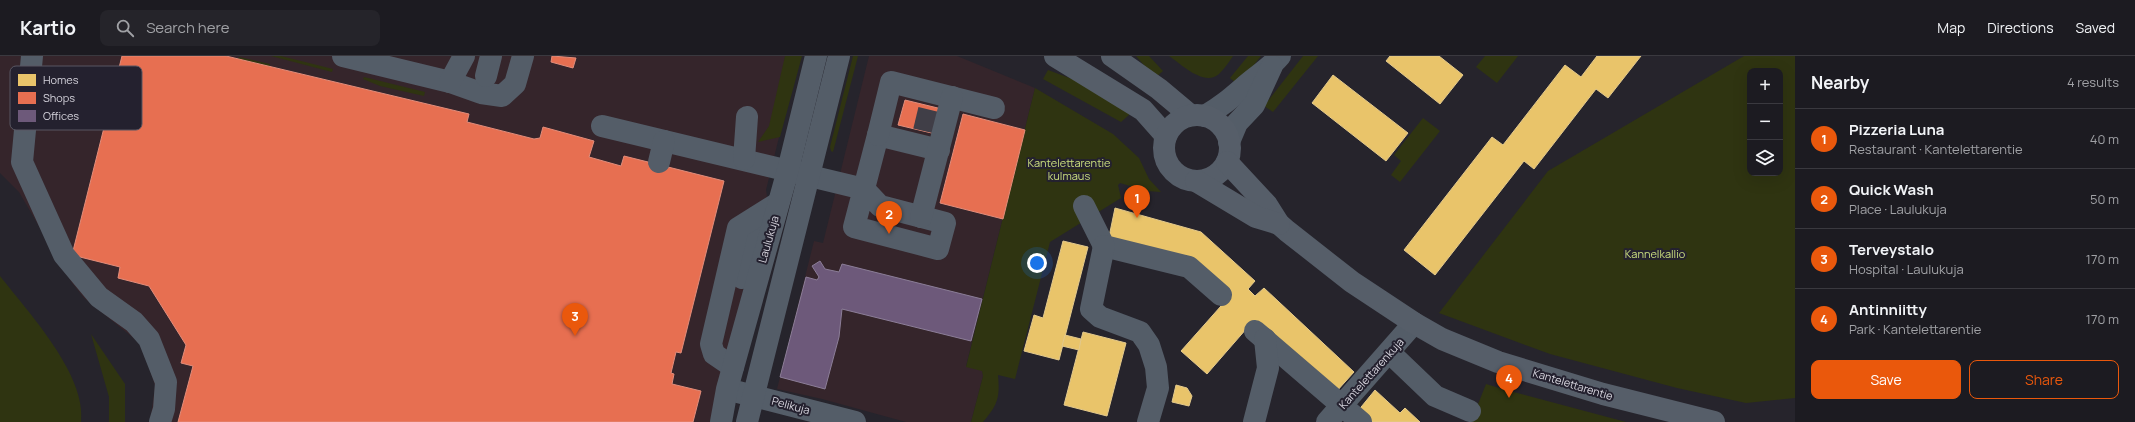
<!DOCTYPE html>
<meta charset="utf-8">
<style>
:root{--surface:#1c1b21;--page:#25242a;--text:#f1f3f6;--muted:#a0a1a5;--line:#3a393f;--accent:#ea580c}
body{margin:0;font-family:Manrope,sans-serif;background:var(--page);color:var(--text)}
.controls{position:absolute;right:12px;top:12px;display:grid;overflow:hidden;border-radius:8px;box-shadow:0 4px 16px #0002}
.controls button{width:36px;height:36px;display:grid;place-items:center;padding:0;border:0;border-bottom:1px solid var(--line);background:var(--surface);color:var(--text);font:20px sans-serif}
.you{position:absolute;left:1037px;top:207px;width:14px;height:14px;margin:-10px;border:3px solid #fff;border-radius:50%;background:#1a73e8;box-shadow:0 0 0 6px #1a73e833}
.badge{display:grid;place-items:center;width:26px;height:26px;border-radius:50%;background:var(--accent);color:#fff;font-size:13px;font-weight:700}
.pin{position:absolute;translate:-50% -33px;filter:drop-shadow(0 1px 2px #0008)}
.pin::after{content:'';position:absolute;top:21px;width:14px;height:12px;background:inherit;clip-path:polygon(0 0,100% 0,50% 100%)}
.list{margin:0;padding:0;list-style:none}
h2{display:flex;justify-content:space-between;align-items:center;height:52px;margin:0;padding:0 16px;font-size:17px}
h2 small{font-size:13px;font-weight:400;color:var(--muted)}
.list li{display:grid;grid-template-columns:26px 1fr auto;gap:12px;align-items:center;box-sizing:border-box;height:60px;padding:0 16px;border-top:1px solid var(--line)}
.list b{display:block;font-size:15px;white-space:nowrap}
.list p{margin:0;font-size:13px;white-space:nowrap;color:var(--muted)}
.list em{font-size:13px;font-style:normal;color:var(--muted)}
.actions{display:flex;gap:8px;padding:12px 16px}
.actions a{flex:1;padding:9px 0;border:1px solid var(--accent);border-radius:8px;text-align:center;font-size:14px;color:var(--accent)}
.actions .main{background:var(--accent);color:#fff}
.icon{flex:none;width:22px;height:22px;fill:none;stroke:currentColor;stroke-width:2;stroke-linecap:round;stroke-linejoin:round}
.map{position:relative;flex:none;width:1795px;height:366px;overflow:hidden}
header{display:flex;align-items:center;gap:24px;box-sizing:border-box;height:56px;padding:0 20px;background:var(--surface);border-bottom:1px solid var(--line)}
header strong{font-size:19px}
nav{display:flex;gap:22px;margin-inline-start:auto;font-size:14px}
.search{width:280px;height:36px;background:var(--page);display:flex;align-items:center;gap:10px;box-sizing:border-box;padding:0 14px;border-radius:8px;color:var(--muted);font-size:15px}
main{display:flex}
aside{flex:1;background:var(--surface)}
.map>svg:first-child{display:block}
.commercial{fill:#35252b}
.green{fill:#2f3411;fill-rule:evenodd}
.homes{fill:#e9c46a;stroke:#e3c98c}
.shops{fill:#e76f51;stroke:#e28d7b}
.offices{fill:#6d597a;stroke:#8c7e98}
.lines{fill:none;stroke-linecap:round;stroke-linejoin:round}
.minor-tunnel{stroke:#403e47;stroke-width:22;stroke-dasharray:22 11;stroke-linecap:butt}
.minor{stroke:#545d68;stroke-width:22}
.major{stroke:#565e69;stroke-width:22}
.labels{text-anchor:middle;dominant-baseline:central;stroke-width:4;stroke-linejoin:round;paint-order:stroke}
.park-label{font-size:11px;fill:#cbdf7e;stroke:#24212f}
.street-label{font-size:11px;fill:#d6d4dd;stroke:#24212f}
.key{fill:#24212f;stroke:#595763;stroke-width:1}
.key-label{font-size:11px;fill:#d6d4dd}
</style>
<header>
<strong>Kartio</strong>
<div class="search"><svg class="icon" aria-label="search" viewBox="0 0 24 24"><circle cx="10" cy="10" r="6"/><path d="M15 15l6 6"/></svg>Search here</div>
<nav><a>Map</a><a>Directions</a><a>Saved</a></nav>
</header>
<main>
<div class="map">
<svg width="1795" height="366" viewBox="0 0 1795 366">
<rect width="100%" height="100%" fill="#26242c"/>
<g class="commercial">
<path d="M0,0H799L766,134L767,140L710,366H150L155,330L142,289L84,242L72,227L19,136L0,117Z"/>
<path d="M869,0H957L1035,32L966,310L982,314L983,320L971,366H906L822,343L777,333L814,185L823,187Z"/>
</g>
<g class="green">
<path d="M271,0H281L333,13L332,16Z"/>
<path d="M785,0H802L780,81L758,86L769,70Z"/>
<path d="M853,0H858L833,96L831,95L830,91Z"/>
<path d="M1136,0H1149L1163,15L1155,22Z"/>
<path d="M1169,0H1233C1229,6 1224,13 1219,18C1204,31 1181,8 1169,0Z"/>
<path d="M1248,0H1261L1238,29L1230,22Z"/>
<path d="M1303,0H1318L1273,56L1264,50Z"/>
<path d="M1485,0H1518L1497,27L1476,11Z"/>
<path d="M1744,0H1795V342L1746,347L1677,332L1550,298L1439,257L1548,115ZM1750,15H1780V117H1750Z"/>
<path d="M239,1L270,8V11L238,3Z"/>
<path d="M1048,14L1080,26L1130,58L1121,66L1043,23Z"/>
<path d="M364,21L425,36L424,40L380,30L363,23Z"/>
<path d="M1035,32L1113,78L1139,102L1149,123L1161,136L1147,135L1120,127L1118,129L1121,142L1050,186L1015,323L998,319C1000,342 998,348 983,366H971L983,320L982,315L966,311Z"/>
<path d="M1423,62L1440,75L1400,126L1391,119L1401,105L1394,99Z"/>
<path d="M0,220C28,256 87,319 81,366H0Z"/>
<path d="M91,278L125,328V366H109V341Z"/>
<path d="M1486,328L1506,334L1626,366H1471Z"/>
</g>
<g class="homes">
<path d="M1390,0H1439L1463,19L1440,48L1386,5Z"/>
<path d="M1597,0H1641L1608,42L1596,33L1534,113L1524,105L1435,219L1404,194L1492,81L1503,89L1565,9L1581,21Z"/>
<path d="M1333,19L1408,77L1386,105L1312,47Z"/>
<path d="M1115,152L1201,176L1255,225L1248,233L1255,240L1264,232L1354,316L1336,336L1254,264L1207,318L1181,295L1229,241L1109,181Z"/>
<path d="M1063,185L1088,191L1059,304L1024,295L1034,259L1043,262Z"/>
<path d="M1083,276L1126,287L1107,360L1064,349Z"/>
<path d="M1065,279L1081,283L1079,294L1062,290Z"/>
<path d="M1176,329L1187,332L1192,340L1189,350L1172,346Z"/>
<path d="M1375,334L1400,357L1405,352L1420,366H1369L1357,356Z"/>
</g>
<g class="shops">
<path d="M122,0H226L469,58L467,66L534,83L540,82L543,71L554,74L594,85L589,101L621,110L624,100L724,125L681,297L676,296L671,317L674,318L672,328L701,335L693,366H178L193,310L181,307L186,289L149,230L118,222L120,211L72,199Z"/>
<path d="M552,0L576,2L573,12L551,6Z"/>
<path d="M905,44L946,54L940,79L898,69Z"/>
<path d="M963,58L1025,74L1003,163L940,147Z"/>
</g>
<path class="offices" d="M820,205L825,213L839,216L842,208L982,243L971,285L842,253L839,281L825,333L780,321L806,221L817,224L819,221L812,210Z"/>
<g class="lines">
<path class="minor-tunnel" d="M924,75L930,50"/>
<g class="minor">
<path d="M32,0L22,106L64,199L99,241L134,266L149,283L166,326L164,353L160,366"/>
<path d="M343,0L450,26L481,37L502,40L515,28L523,0"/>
<path d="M486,20L491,0"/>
<path d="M450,26L464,0"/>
<path d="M1205,60C1222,50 1230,43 1245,30C1256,20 1270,12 1280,0"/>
<path d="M602,70L864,133L880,150L945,167L938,193L854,171L878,79L939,94"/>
<path d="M878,79L891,26L994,52"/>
<path d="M1229,86L1237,67L1254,49L1272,10"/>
<path d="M744,103L747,61"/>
<path d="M659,106L664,85"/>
<path d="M1084,150L1104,190L1189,211L1221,239"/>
<path d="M921,161L952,41"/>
<path d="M1104,190L1091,253L1100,261L1140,276L1149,289L1156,311L1158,332L1148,366"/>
<path d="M742,222L758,160"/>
<path d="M1255,275L1361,366"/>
<path d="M1389,296L1435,340L1470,355"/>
<path d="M733,311L714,298L711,288L738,172L778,147"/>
<path d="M738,336L855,366"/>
<path d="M721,366L727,333L788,114L816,0"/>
<path d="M747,366L839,0"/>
<path d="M1254,366L1268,312L1265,283"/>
<path d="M1327,366L1414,267"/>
</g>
<g class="major">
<path d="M1055,0L1143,54L1166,80"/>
<path d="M1112,0L1159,33L1190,59"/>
<circle cx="1197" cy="92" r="33"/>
<path d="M1227,106L1267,149L1279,168L1287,175L1352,226L1414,267L1442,283L1498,306L1603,338L1714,366"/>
<path d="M1196,125L1256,161L1279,168"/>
</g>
</g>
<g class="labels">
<g class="park-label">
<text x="1069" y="106">Kantelettarentie<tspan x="1069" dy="13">kulmaus</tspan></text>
<text x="1655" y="197">Kannelkallio</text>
</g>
<g class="street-label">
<text transform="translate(768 183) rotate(-74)">Laulukuja</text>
<text transform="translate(1371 317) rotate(-48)">Kantelettarenkuja</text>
<text transform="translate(1573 328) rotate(17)">Kantelettarentie</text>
<text transform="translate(791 349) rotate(15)">Pelikuja</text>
</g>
</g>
<rect x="10" y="10" width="132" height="64" rx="6" class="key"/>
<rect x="18" y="18" width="18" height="12" fill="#e9c46a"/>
<rect x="18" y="36" width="18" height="12" fill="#e76f51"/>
<rect x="18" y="54" width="18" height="12" fill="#6d597a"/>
<g class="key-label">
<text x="43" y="28">Homes</text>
<text x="43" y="46">Shops</text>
<text x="43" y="64">Offices</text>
</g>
</svg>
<div class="controls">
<button>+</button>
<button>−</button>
<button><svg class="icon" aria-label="layers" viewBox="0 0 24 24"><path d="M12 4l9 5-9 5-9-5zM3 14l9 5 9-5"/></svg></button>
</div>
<div class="you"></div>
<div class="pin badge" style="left:1137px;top:162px">1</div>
<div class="pin badge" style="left:889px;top:178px">2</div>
<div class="pin badge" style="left:575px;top:280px">3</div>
<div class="pin badge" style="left:1509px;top:342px">4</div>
</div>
<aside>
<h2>Nearby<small>4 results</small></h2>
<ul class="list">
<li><span class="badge">1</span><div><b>Pizzeria Luna</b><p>Restaurant · Kantelettarentie</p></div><em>40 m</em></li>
<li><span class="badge">2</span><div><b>Quick Wash</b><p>Place · Laulukuja</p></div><em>50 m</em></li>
<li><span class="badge">3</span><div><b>Terveystalo</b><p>Hospital · Laulukuja</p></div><em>170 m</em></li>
<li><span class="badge">4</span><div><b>Antinniitty</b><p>Park · Kantelettarentie</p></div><em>170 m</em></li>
</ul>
<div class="actions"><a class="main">Save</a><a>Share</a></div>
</aside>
</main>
